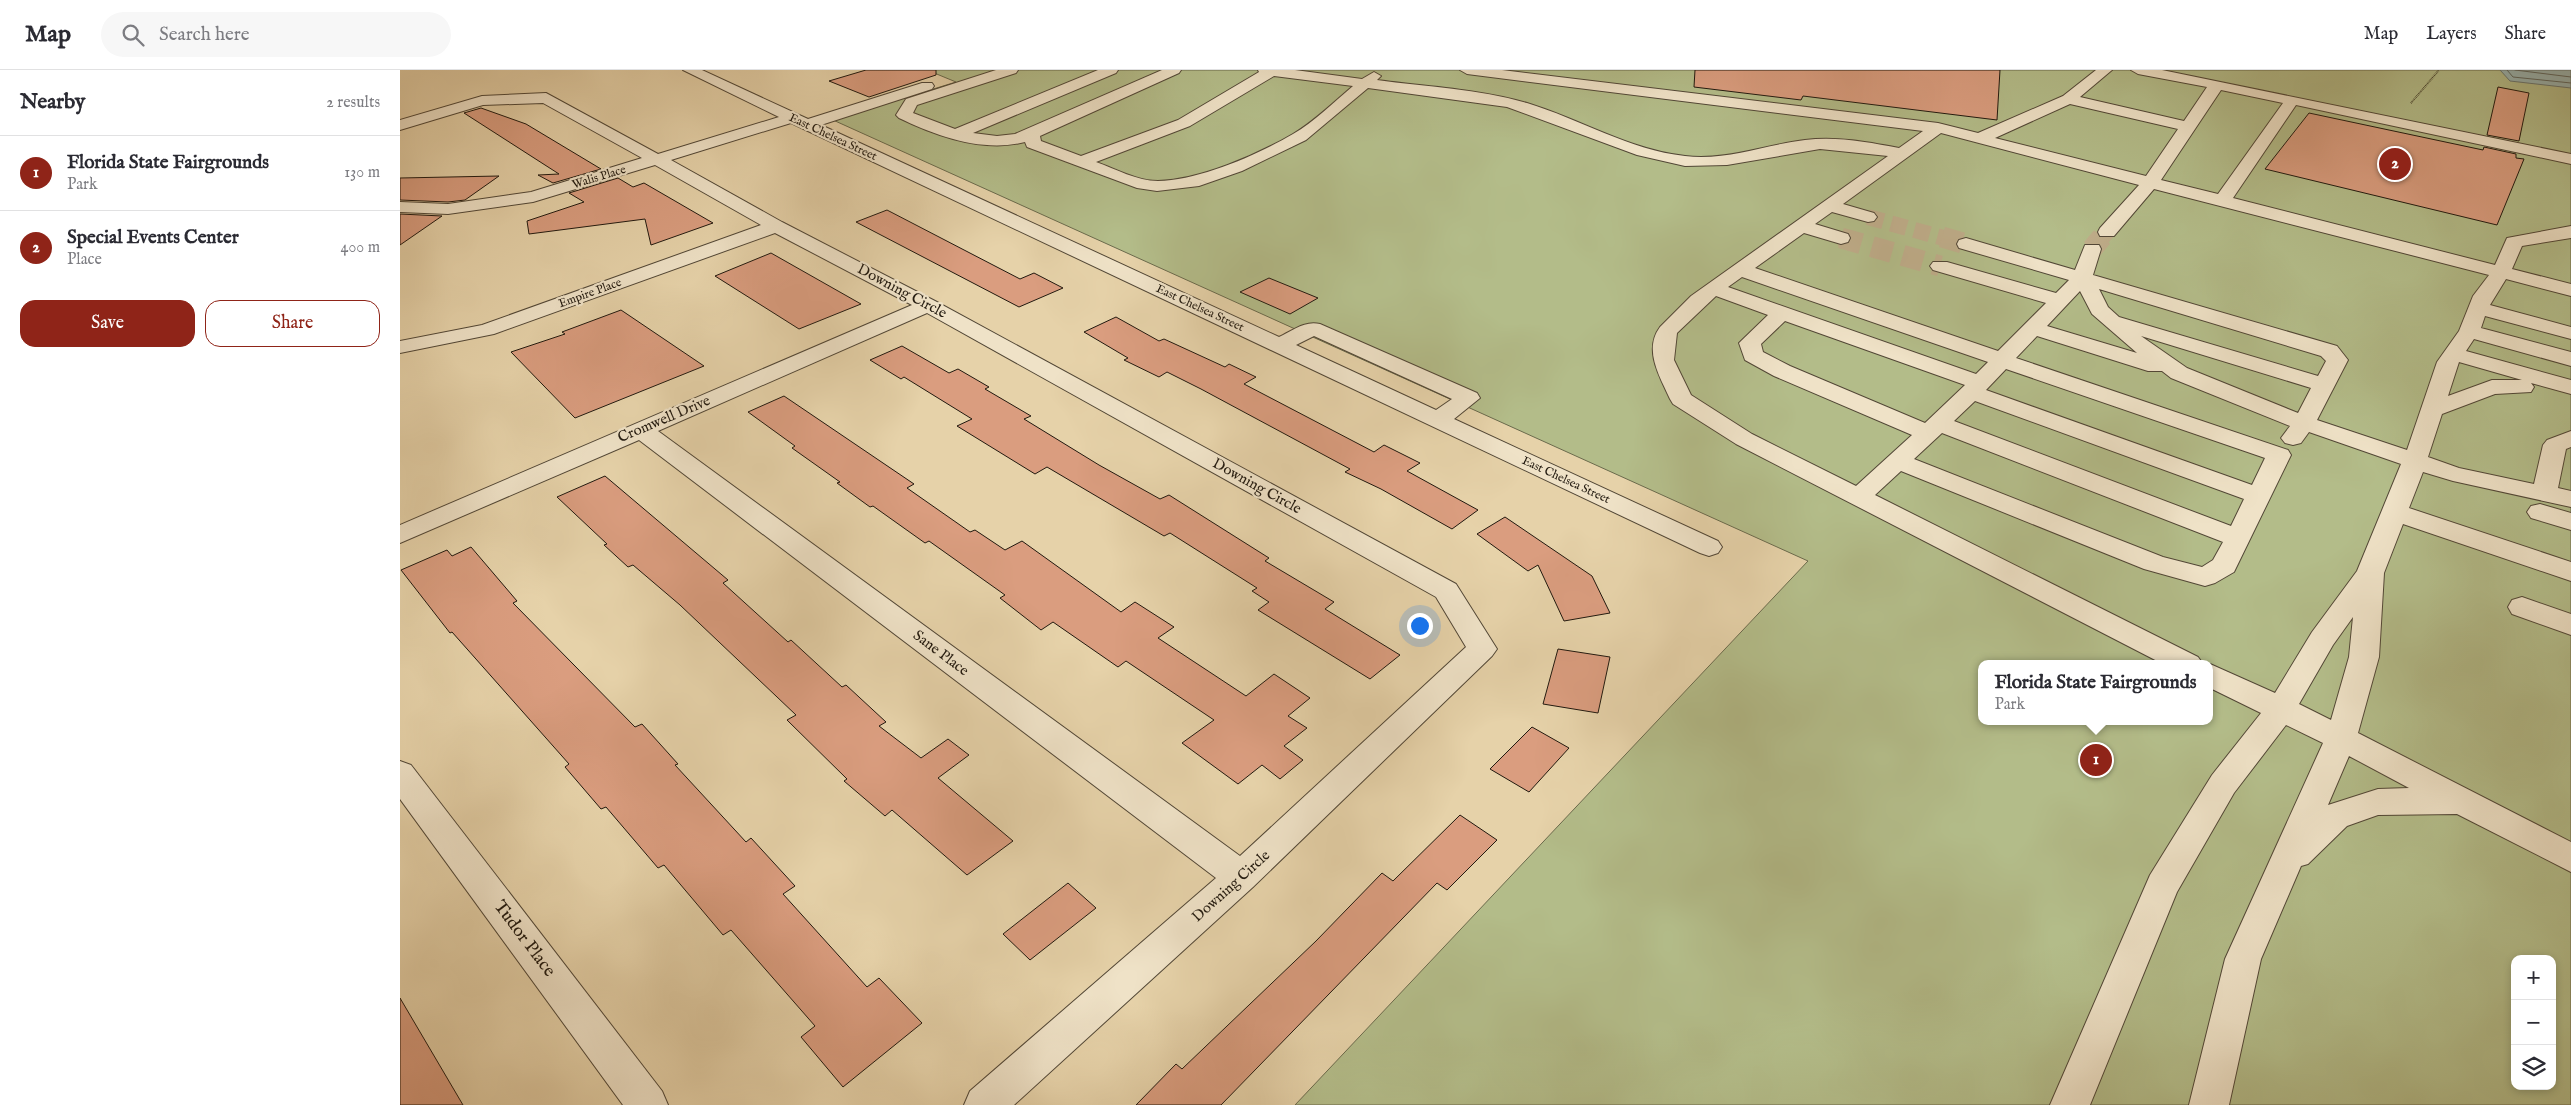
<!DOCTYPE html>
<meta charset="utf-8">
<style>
:root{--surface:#fff;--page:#f7f7f7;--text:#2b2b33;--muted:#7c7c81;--line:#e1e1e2;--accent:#8f2418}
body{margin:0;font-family:"IM FELL English",serif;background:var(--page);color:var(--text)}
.controls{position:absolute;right:15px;bottom:15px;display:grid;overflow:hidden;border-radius:10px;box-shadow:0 2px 8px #0003}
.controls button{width:45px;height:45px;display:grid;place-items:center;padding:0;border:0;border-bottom:1px solid var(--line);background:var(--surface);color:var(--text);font:25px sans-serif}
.you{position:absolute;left:1019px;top:555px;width:18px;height:18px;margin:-12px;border:4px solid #fff;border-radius:50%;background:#1a73e8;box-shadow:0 0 0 8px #1a73e833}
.badge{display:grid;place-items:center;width:32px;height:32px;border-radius:50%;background:var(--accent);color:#fff;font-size:16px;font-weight:700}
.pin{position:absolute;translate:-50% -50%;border:2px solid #fff;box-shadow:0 1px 5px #0006}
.popup{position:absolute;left:1578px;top:590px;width:235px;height:65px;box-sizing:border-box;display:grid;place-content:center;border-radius:10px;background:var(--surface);filter:drop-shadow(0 1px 4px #0005);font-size:16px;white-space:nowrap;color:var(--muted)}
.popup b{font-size:19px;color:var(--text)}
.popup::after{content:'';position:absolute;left:50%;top:100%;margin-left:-10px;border:10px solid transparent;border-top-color:var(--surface)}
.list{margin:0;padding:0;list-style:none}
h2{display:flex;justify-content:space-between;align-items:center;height:65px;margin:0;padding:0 20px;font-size:21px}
h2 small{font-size:16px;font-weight:400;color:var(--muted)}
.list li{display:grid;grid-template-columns:32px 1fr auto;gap:15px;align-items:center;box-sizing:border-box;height:75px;padding:0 20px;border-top:1px solid var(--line)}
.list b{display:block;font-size:19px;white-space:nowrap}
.list p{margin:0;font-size:16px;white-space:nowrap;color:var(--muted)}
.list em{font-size:16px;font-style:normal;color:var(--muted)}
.actions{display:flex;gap:10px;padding:15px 20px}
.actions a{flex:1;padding:11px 0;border:1px solid var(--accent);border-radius:15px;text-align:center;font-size:18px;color:var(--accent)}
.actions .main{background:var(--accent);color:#fff}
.icon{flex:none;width:28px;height:28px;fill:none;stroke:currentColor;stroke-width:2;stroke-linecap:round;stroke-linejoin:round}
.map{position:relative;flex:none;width:2171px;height:1035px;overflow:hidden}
header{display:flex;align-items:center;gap:30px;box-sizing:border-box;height:70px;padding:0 25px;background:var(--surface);border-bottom:1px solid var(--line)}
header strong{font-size:24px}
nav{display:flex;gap:28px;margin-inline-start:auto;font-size:18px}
.search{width:350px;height:45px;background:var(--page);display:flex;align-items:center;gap:12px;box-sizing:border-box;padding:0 18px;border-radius:28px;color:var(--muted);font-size:19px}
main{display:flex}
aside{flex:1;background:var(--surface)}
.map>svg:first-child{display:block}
.green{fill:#b3bc89;stroke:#6a6a4c;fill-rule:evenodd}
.water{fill:#99b5b2;stroke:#697771}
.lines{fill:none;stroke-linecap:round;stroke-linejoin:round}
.shore{stroke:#5d6760;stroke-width:1}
.building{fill:#da9d7f;stroke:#21190f}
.minor-tunnel-far1{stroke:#bfad8a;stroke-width:16;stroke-dasharray:16 8;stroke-linecap:butt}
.minor-tunnel{stroke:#bfad8a;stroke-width:21;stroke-dasharray:21 11;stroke-linecap:butt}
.minor-casing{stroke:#524736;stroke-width:2}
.path{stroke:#21190f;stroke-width:2;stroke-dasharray:0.5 1;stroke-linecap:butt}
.minor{fill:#efe2c7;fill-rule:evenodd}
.labels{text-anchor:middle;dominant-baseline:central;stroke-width:4.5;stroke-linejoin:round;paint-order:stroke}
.far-street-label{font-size:12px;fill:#21190f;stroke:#efe2c7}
.street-label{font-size:15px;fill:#21190f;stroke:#efe2c7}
.near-street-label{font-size:18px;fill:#21190f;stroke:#efe2c7}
</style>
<header>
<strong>Map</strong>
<div class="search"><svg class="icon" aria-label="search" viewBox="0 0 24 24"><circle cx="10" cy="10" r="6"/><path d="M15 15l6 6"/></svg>Search here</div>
<nav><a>Map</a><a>Layers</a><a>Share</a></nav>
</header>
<main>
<aside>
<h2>Nearby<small>2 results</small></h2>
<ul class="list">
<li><span class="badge">1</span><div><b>Florida State Fairgrounds</b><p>Park</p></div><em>130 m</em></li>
<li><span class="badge">2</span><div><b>Special Events Center</b><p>Place</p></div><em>400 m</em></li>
</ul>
<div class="actions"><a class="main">Save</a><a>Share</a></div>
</aside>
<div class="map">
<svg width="2171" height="1035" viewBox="0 0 2171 1035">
<rect width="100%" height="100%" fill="#e6d2a9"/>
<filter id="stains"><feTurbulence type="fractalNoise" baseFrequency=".004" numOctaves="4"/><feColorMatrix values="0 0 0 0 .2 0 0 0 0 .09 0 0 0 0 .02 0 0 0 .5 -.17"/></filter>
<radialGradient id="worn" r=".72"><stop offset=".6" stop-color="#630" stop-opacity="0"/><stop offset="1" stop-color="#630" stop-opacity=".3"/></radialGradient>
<path class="green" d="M527,0H2171V1035H895L1408,491L433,50L556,12ZM1582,594H1810V651H1582ZM2115,889H2152V1016H2115Z"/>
<path class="water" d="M2100,0H2171V18L2110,11Z"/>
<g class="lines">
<g class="shore">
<path d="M2107,0L2113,7L2171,13"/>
<path d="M2115,0L2171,7"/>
</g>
</g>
<g class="building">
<path d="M466,0H536V5L469,27L429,11Z"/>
<path d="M1295,0H1600L1597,50L1403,26L1401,30L1294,17Z"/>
<path d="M2098,17L2129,23L2119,71L2087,65Z"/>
<path d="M81,38L126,54L201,99L153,113L138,105L159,104L64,43Z"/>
<path d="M1909,43L2083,80L2084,77L2116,84V88L2124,89L2097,155L1865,99Z"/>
<path d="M99,106L65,130L48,132L0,130V108Z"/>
<path d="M218,108L233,117L244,113L313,153L251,175L245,149L129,164L127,151L184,132L169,123Z"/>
<path d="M487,140L620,209L634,203L663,218L619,237L456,152Z"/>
<path d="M0,144L42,146L0,175Z"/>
<path d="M371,183L461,234L399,259L315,206Z"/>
<path d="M869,208L918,228L890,244L840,222Z"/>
<path d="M221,240L304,296L175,348L111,282L165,264L162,262Z"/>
<path d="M716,247L759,271L764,269L825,297L829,294L856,307L844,314L974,382L984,375L1020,393L1007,401L1078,440L1052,459L981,419L945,402L950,399L801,319L767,302L759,307L724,290L728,288L684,262Z"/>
<path d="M502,276L549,303L558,299L589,317L585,319L631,346L624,349L699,395L760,429L769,425L869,488L865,491L934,532L925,539L1000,585L970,609L858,540L869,532L852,521L857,518L770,463L764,466L647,397L635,404L557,356L572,349L504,307L501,309L470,290Z"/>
<path d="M384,326L514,414L507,418L570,462L575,460L605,480L622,471L721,542L735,532L774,557L758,568L846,626L874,604L910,628L888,646L907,658L884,676L903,690L880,709L862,695L838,714L782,673L814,650L726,591L718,597L653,552L641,560L600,528L605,525L529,471L525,473L473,436L470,437L437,413L440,412L392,378L395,376L348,342Z"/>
<path d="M205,406L328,510L323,513L388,572L391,570L442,617L446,615L486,652L479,656L521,688L548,669L569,685L538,708L613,771L567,805L492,740L485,746L444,711L447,709L387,650L396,645L280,535L233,495L228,497L204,475L207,474L157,427Z"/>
<path d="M1105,447L1192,506L1210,543L1164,551L1138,495L1128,501L1077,464Z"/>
<path d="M71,477L117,531L113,533L235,657L242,654L278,694L275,695L346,772L351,768L395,816L383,824L467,917L479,908L522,953L443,1017L401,967L415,956L331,860L323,865L264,795L258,798L206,737L201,739L165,697L169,694L52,562L50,563L1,500L47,480L52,486Z"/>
<path d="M1158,579L1210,587L1198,643L1143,634Z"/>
<path d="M1132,657L1169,678L1129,722L1090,699Z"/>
<path d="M1060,745L1097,770L1047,820L1037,813L821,1035H736L776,994L782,999L916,871L982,803L993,811Z"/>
<path d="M668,813L696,838L630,890L603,864Z"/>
<path d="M0,928L63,1035H0Z"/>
</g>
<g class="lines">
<g class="minor-tunnel-far1">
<path d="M1468,147L1547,169"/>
<path d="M1441,168L1443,169"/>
<path d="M1701,169L1707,162"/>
</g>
<g class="minor-tunnel">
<path d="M1542,167L1566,174"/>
<path d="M1441,168L1540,196"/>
<path d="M1692,179L1702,167"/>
</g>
<g class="minor-casing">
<g id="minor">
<path d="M283,0H302L408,49L522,13H532L534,16L532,19L421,55L879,267C892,261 905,250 920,254L1077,323L1080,328L1054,349L1318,471L1322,477L1318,483L1309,486L1300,483L391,53L271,90L382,152L535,231L1056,514L1097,579L1092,586L853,817L614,1035H564L570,1021L816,808L239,370L0,473V455L512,235L375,163L94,264L0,283V271L82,255L361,155L255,95L133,132L48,144L0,142V132L48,134L131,122L242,88L143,33L83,35L0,60V50L82,26L146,23L258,84L379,47ZM527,243L1036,527L1066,577L840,786L258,361ZM914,266L1052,329L1036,340L896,275Z"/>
<path d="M596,0H618L616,3L517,35L513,43L555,59L698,0H718L716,3L573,63L597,66L615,64L762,0H781L779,3L640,66L641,71L681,86L778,50L859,2L858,0H895L962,9L974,2L981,6L977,10C1027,17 1079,19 1127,33C1180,49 1229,80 1285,86C1326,91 1364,75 1405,70C1436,66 1468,72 1499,78L1523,61L1067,4L1060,0H1102L1538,53L1578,63L1663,26L1696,0H1712L1680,27L1784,51L1807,17L1738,4L1731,0H1762L2171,84V94L1896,35L1833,128L2095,195L2107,168L2171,156V168L2122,176L2112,199L2171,214V226L2106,209L2090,235L2171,257V269L2085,246L2081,258L2171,282V296L2074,269L2066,281L2171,310V324L2131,313L2134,317L2131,322L2095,324L2042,344L2028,387L2059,398L2134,414L2143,375L2147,370L2171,361V377L2166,379L2158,418L2171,421V437L2053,411L2023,402L2009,438L2171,492V511L2003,454L1984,503L1979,587L1958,663L2171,772V802L2057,744L1978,745L1947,756L1908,794L1901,796L1861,889L1829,1035H1789L1825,889L1923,673L1886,655L1834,723L1777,822L1690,1035H1650L1750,805L1812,705L1861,643L1810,618V594L1875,623L1912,562L1957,501L2001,394L1909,362L1901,373L1893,375L1885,373L1881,368L1890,356L1771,308L1762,301H1748L1637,266L1616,288L1888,380L1891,385L1834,502L1815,513L1805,516L1744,499L1501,401L1475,425L1798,587L1803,594H1763L1336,374L1273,334L1270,329C1260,307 1243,280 1260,257L1291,226L1488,86L1420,79L1327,95L1285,96L1237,85L1107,37L968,18L906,70L842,101L799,116L757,121L737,118L627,77L625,72C583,83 536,66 499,48L496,45L506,29ZM874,6L953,16C934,32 914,52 893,64C857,85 800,110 758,111C737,111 716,99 696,92L790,56ZM1821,20L1883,33L1818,124L1761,110ZM1670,34L1778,59L1746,106L1595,68ZM1541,63L1739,115L1700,158L1698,162L1700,166H1714L1754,119L2089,205L2073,226L2059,261L2037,292L2007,380L1917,350L1948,290L1937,276L1693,205L1701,179L1699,175H1685L1675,200L1566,168L1559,170L1557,174L1559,178L1669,210L1656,223L1547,192H1533L1530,196L1533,200L1646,233L1598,281L1355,198L1404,163L1441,174L1448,172L1450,168L1448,164L1415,154L1432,142L1468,152L1474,151L1477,147L1474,143L1443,134ZM1342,207L1588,292L1576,304L1328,217ZM1699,219L1921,286L1926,291L1918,306L1719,247L1708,237ZM1680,221L1692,244L1737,283L1647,256ZM1316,226L1368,245L1339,273L1345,290L1374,306L1512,365L1456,416L1352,364L1291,325L1274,290L1277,263ZM1385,251L1565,315L1525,353L1390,296L1363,282L1361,274ZM1741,266L1911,318L1898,343L1787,298ZM2059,292L2122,310H2092L2048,326ZM1606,299L1865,388L1852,415L1586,320ZM1575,331L1844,429L1831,456L1554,351ZM1542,363L1823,472L1813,490L1802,497L1763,487L1514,389ZM1953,547L1949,587L1931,650L1899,634L1933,575ZM1949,686L2009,718L1978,719L1928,735Z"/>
<path d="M2140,434L2171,443V460L2131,448L2127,442L2131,436Z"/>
<path d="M2122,527L2171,544V565L2112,544L2108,537L2112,530Z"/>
<path d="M0,691L11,695L262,1021L268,1035H223L0,729Z"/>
</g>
</g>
<path class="path" d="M2011,33L2039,0"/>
<use href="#minor" class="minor"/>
</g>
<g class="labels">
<g class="far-street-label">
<text transform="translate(433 67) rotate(25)">East Chelsea Street</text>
<text transform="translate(199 107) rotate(-17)">Walis Place</text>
<text transform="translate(190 223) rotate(-20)">Empire Place</text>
<text transform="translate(800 238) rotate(25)">East Chelsea Street</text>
<text transform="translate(1166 410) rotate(25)">East Chelsea Street</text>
</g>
<g class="street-label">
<text transform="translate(502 221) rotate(28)">Downing Circle</text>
<text transform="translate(264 349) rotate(-23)">Cromwell Drive</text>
<text transform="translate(857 416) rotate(29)">Downing Circle</text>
<text transform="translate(541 583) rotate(37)">Sane Place</text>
<text transform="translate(831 816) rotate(-42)">Downing Circle</text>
</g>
<g class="near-street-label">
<text transform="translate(124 869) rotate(53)">Tudor Place</text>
</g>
</g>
<rect width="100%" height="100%" filter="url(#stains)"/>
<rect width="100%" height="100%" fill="url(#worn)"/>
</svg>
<div class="controls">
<button>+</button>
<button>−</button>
<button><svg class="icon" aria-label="layers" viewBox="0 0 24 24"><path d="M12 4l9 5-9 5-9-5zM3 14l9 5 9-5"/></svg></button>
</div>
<div class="you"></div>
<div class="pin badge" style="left:1696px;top:690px">1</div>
<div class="popup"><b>Florida State Fairgrounds</b>Park</div>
<div class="pin badge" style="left:1995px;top:94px">2</div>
</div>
</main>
